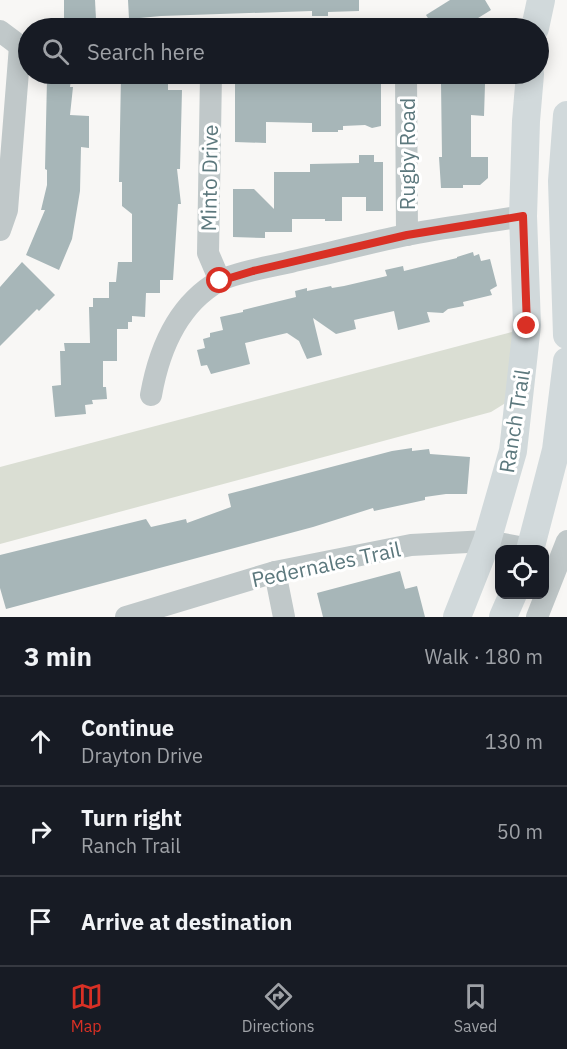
<!DOCTYPE html>
<meta charset="utf-8">
<style>
:root{--surface:#171b24;--page:#242831;--text:#f1f3f6;--muted:#9ea1a6;--line:#363941;--accent:#d93025}
body{margin:0;font-family:"IBM Plex Sans",sans-serif;background:var(--page);color:var(--text)}
.controls{position:absolute;right:18px;bottom:18px;display:grid;overflow:hidden;border-radius:12px;box-shadow:0 3px 15px #0003}
.controls button{width:54px;height:54px;display:grid;place-items:center;padding:0;border:0;border-bottom:2px solid var(--line);background:var(--surface);color:var(--text);font:30px sans-serif}
.stop{position:absolute;width:18px;height:18px;margin:-14px;border:4px solid #d93025;border-radius:50%;background:#fff}
.stop.end{background:#d93025;border-color:#fff;box-shadow:0 2px 6px #0008}
.list{margin:0;padding:0;list-style:none}
h2{display:flex;justify-content:space-between;align-items:center;height:78px;margin:0;padding:0 24px;font-size:26px}
h2 small{font-size:20px;font-weight:400;color:var(--muted)}
.list li{display:grid;grid-template-columns:39px 1fr auto;gap:18px;align-items:center;box-sizing:border-box;height:90px;padding:0 24px;border-top:2px solid var(--line)}
.list b{display:block;font-size:22px;white-space:nowrap}
.list p{margin:0;font-size:20px;white-space:nowrap;color:var(--muted)}
.list em{font-size:20px;font-style:normal;color:var(--muted)}
.icon{flex:none;width:33px;height:33px;fill:none;stroke:currentColor;stroke-width:2;stroke-linecap:round;stroke-linejoin:round}
.map{position:relative;flex:none;width:567px;height:617px;overflow:hidden}
.search{position:absolute;background:var(--surface);box-shadow:0 3px 15px #0003;left:18px;right:18px;top:18px;height:66px;display:flex;align-items:center;gap:15px;box-sizing:border-box;padding:0 21px;border-radius:33px;color:var(--muted);font-size:22px}
.sheet{height:348px;background:var(--surface)}
nav{display:flex;justify-content:space-around;align-items:center;box-sizing:border-box;height:84px;border-top:2px solid var(--line);background:var(--surface);font-size:16px;color:var(--muted)}
nav a{display:grid;justify-items:center;gap:3px}
nav .on{color:var(--accent)}
.map>svg:first-child{display:block}
.green{fill:#daded3}
.building{fill:#a7b6b8}
.lines{fill:none;stroke-linecap:round;stroke-linejoin:round}
.minor{stroke:#c0c8c9;stroke-width:22}
.major{stroke:#d1d9db;stroke-width:28}
.route{stroke:#d93025;stroke-width:8}
.labels{text-anchor:middle;dominant-baseline:central;stroke-width:6;stroke-linejoin:round;paint-order:stroke}
.street-label{font-size:21px;fill:#5c787d;stroke:#fff}
</style>
<div class="map">
<svg width="567" height="617" viewBox="0 0 567 617">
<rect width="100%" height="100%" fill="#f8f7f5"/>
<path class="green" d="M516,331L512,399L491,412L0,544V467Z"/>
<g class="building">
<path d="M64,0H95L96,19L64,20Z"/>
<path d="M128,0H359V11L328,12V16H312V11L161,16L129,19Z"/>
<path d="M450,0H485L491,10L462,28H434L426,15Z"/>
<path d="M449,74H482L483,84H485L484,116L471,115V157H488V178L480,185H463V188H441L439,157H442L441,83H449Z"/>
<path d="M326,75H343V78L381,77V126L372,128L365,125L343,126V130H338V132H312V123L266,122V143L235,142V81L300,80V83L326,84Z"/>
<path d="M121,76L168,77V90H182L180,169H177L181,204H178L173,280H160V293H146L145,317L132,316V322H128V329H117V361H103V387H106L107,399L92,400L93,404L85,405L86,414L55,417L52,386L61,385L60,351H65L64,343H90L89,307H93V298H109V282H116L118,262H132V214L122,206V182H119Z"/>
<path d="M62,77V79H71L70,87H73L70,115L89,116V148L81,147L80,191L72,239L59,270L26,255L45,210H41L47,185V170L45,169L47,79Z"/>
<path d="M359,155H374V162H383V211H366V197H342V221H325V219H292V232H265V238L233,237V189H254L274,209V172H310V164L359,163Z"/>
<path d="M473,252L474,256L479,254L481,261L490,259L497,286L490,290L492,295L463,302L464,306L448,309L443,313L427,312L430,322L398,330L394,311L354,320L356,329L336,334L313,318L322,355L307,359L299,341L287,333L245,343L250,364L211,374L207,365L201,366L197,350L205,348L203,339L210,337V333L223,330L220,317L243,312V310L296,297L295,291L307,288V291L331,286L332,288L344,286L387,276L385,270L403,266L404,271L457,258V257Z"/>
<path d="M22,262L55,295L39,311L37,309L0,346V287Z"/>
<path d="M412,448V451L429,449L430,454L470,457L467,494H446L425,497V500L374,511L373,508L313,527L6,609L0,588V555L146,519L151,527L186,519L187,523L231,507L228,494L392,451Z"/>
<path d="M400,571L405,589L417,586L425,617H323L317,593Z"/>
</g>
<g class="lines">
<g class="minor">
<path d="M0,31L20,46L28,49"/>
<path d="M211,74L208,253L220,281"/>
<path d="M406,74L407,235"/>
<path d="M0,230L7,210L20,46"/>
<path d="M151,395C159,350 177,305 219,281C236,272 275,266 294,261C331,253 368,243 406,235C444,227 484,223 523,216"/>
<path d="M275,572L284,617"/>
<path d="M126,617L275,572L411,545L487,541L530,549"/>
<path d="M537,617L567,541"/>
</g>
<g class="major">
<path d="M535,28L541,0"/>
<path d="M567,115L562,181L567,335"/>
<path d="M530,550L556,450L567,361"/>
<path d="M457,617L487,541L513,451L527,325L523,216L526,121L530,74"/>
<path d="M503,617L513,594"/>
</g>
</g>
<g class="lines">
<path class="route" d="M220,281L253,271L407,235L523,216L527,326"/>
</g>
<g class="labels">
<g class="street-label">
<text transform="translate(407 154) rotate(-90)">Rugby Road</text>
<text transform="translate(209 178) rotate(-89)">Minto Drive</text>
<text transform="translate(514 421) rotate(-81)">Ranch Trail</text>
<text transform="translate(326 564) rotate(-12)">Pedernales Trail</text>
</g>
</g>
</svg>
<div class="controls">
<button><svg class="icon" aria-label="locate" viewBox="0 0 24 24"><circle cx="12" cy="12" r="6"/><path d="M12 2v4M12 18v4M2 12h4M18 12h4"/></svg></button>
</div>
<div class="stop" style="left:220px;top:281px"></div>
<div class="stop end" style="left:527px;top:326px"></div>
<div class="search"><svg class="icon" aria-label="search" viewBox="0 0 24 24"><circle cx="10" cy="10" r="6"/><path d="M15 15l6 6"/></svg>Search here</div>
</div>
<section class="sheet">
<h2>3 min<small>Walk · 180 m</small></h2>
<ul class="list">
<li><svg class="icon" aria-label="ahead" viewBox="0 0 24 24"><path d="M12 20V5M6 11l6-6 6 6"/></svg><div><b>Continue</b><p>Drayton Drive</p></div><em>130 m</em></li>
<li><svg class="icon" aria-label="right" viewBox="0 0 24 24"><path d="M7 20v-9h11M14 6l5 5-5 5"/></svg><div><b>Turn right</b><p>Ranch Trail</p></div><em>50 m</em></li>
<li><svg class="icon" aria-label="arrive" viewBox="0 0 24 24"><path d="M6 21V4h12l-3 4 3 4H6"/></svg><div><b>Arrive at destination</b></div></li>
</ul>
</section>
<nav>
<a class="on"><svg class="icon" aria-label="map" viewBox="0 0 24 24"><path d="M3 6l6-2 6 2 6-2v14l-6 2-6-2-6 2zM9 4v14M15 6v14"/></svg>Map</a>
<a><svg class="icon" aria-label="directions" viewBox="0 0 24 24"><path d="M12 3l9 9-9 9-9-9zM9 14v-3h6M13 9l2 2-2 2"/></svg>Directions</a>
<a><svg class="icon" aria-label="saved" viewBox="0 0 24 24"><path d="M7 4h10v16l-5-4-5 4z"/></svg>Saved</a>
</nav>
